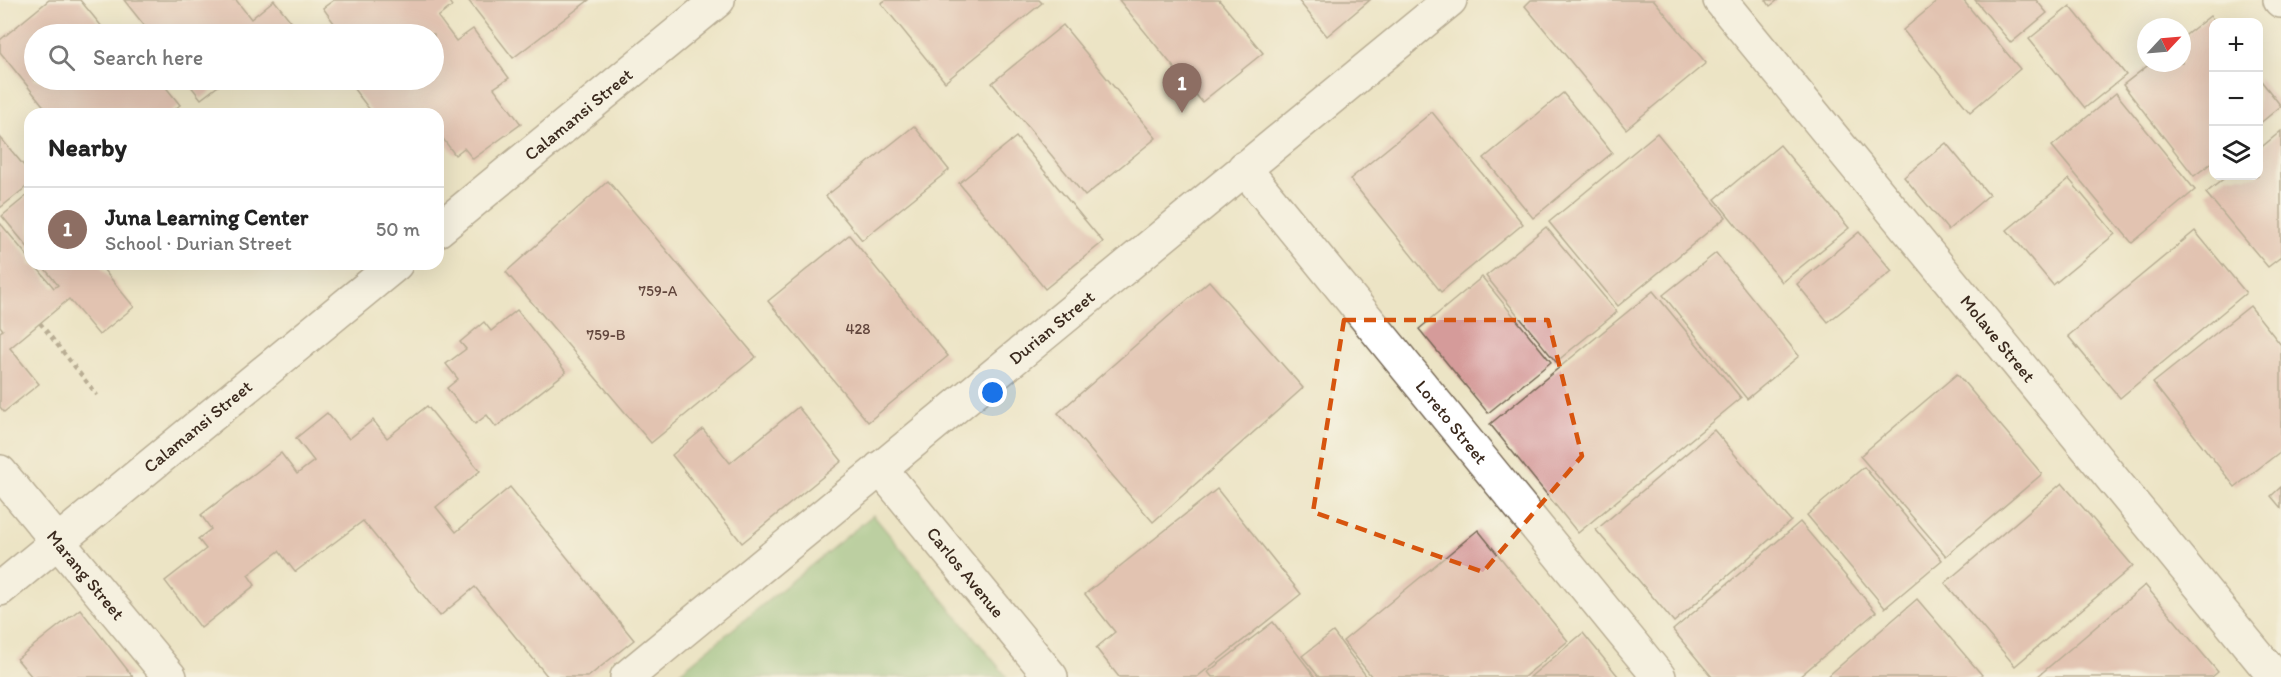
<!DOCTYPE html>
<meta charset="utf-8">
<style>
:root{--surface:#fff;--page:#f2f2f2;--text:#222;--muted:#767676;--line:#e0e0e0;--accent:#7c3aed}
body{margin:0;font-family:Itim,sans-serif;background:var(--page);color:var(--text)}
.controls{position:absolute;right:18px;top:18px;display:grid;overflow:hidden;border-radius:12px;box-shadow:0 6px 24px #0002}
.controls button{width:54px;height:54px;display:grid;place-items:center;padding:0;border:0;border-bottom:2px solid var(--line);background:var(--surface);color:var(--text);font:30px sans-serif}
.compass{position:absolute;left:2137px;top:18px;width:54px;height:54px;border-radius:50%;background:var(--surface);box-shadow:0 6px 24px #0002;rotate:64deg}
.you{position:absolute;left:993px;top:393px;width:21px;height:21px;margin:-15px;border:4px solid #fff;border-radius:50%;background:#1a73e8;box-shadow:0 0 0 9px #1a73e833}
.badge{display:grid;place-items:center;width:39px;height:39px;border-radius:50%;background:var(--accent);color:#fff;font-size:20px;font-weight:700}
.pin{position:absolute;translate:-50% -50px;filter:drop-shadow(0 2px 3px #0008)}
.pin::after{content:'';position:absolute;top:32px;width:21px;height:18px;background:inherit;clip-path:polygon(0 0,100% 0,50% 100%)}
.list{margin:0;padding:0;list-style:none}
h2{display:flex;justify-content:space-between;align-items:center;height:78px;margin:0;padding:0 24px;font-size:26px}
h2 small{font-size:20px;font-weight:400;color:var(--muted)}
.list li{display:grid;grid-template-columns:39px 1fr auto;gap:18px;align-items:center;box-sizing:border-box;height:84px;padding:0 24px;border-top:2px solid var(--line)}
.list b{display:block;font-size:22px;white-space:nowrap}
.list p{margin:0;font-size:20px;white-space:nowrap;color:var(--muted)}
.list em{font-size:20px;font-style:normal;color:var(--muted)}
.icon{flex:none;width:33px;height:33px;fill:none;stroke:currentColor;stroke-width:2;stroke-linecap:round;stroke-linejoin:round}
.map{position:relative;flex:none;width:2281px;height:677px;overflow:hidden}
.search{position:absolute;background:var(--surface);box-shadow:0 6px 24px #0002;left:24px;top:24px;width:420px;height:66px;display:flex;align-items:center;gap:15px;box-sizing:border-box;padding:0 21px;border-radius:33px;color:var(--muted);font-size:22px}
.panel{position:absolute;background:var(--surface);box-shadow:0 6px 24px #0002;left:24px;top:108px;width:420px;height:162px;border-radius:18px}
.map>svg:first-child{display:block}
.forest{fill:#80b774;stroke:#5e7049;stroke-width:1.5}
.building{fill:#d59b9a}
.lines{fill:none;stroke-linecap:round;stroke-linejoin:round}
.street-casing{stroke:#796b58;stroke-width:36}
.path{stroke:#796b58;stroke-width:4;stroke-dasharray:4.5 4.5;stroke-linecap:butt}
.street{stroke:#fff;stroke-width:33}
.marked{fill:none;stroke:#d7540e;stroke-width:4.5;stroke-dasharray:12 8;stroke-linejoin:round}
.labels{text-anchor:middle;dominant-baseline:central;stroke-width:4.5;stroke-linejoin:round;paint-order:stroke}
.number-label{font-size:15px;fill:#62463d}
.street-label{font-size:18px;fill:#3b2a1e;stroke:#fdfcf7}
</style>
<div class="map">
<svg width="2281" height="677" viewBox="0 0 2281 677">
<rect width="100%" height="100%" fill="#fdfcf7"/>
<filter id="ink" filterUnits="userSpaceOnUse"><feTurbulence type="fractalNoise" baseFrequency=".0167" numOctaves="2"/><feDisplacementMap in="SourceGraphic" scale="12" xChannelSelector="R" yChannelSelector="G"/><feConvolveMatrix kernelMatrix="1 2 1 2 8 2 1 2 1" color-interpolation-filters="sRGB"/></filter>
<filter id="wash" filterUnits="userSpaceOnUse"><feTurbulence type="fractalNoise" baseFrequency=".008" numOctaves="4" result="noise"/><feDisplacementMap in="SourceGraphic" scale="24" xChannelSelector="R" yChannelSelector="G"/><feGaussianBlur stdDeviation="1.35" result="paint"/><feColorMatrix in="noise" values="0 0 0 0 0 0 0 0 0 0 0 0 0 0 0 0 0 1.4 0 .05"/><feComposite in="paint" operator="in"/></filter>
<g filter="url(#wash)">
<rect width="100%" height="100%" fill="#ece4c5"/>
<path class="forest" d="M873,515L1007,677H674Z"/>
<g id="blocks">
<g class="building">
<path d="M49,0H80L108,34H34V80H160L180,105L169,114H50L0,52V40Z"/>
<path d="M124,0H236L251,19L274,0L301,34H151Z"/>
<path d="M334,0H448L452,6L438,17L456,41L473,29L509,78L494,88L521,124L473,159L464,148L455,155L438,132V114H373L347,80H434V34H342L323,8Z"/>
<path d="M468,0H589L513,58Z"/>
<path d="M886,0H1039L1042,3L945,82L881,3Z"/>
<path d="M1119,0H1219L1263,53L1202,102Z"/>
<path d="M1298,0H1370L1327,36Z"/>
<path d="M1531,0H1654L1706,63L1626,129L1525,6Z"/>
<path d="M1766,0H1778L1770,6Z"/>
<path d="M1939,0H1963L2020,69L1970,112L1903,30Z"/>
<path d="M1975,0H2036L2047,13L2011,43Z"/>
<path d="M2070,6L2126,75L2085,108L2029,39Z"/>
<path d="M2210,16L2216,22H2214V161L2194,176L2123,85L2151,63H2182V38Z"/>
<path d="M1063,25L1156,138L1085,196L992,83Z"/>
<path d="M2258,77L2281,106L2258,125Z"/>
<path d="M186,80H226L201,99Z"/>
<path d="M1563,93L1612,153L1533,218L1484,158Z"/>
<path d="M2116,93L2195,190L2132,243L2052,146Z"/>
<path d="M1432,112L1523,224L1441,292L1350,179Z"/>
<path d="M914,126L949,170L862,240L826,196Z"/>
<path d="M2281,131V257L2268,267L2206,193L2227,176H2258V150Z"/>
<path d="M1657,133L1726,217L1618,306L1549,222Z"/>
<path d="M0,137L30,173V184L0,208Z"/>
<path d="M1016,137L1103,242L1045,289L959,183Z"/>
<path d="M1946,143L1989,195L1948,230L1904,177Z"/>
<path d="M1780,145L1849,228L1782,282L1715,199Z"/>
<path d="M2069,179L2115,234L2053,285L2007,230Z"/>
<path d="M608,181L756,357L651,443L506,272Z"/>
<path d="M30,193V250L2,216Z"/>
<path d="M0,223L30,259V264H34L54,288L58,285L41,264H99L134,307L99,335L69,299L10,348L39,384L4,412L0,407V332L3,330L0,326Z"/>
<path d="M1546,227L1617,312L1556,362L1486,276Z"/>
<path d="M2195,231L2246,293L2120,398L2068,336Z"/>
<path d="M1859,232L1892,271L1828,322L1797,284Z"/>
<path d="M849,235L948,356L868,422L768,301Z"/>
<path d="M1716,253L1799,356L1747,399L1663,295Z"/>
<path d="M1482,277L1551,362L1488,413L1419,329Z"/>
<path d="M1209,281L1303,388L1153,522L1058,413Z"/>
<path d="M1653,291L1741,398L1578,533L1490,424Z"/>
<path d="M2250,306L2281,345V451L2235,487L2153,383Z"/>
<path d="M517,310L566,372L496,427L487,415L475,424L447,388L458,379L446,364L466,349L460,342L484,322L491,331Z"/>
<path d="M1957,374L2042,474L1946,556L1860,456Z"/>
<path d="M427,406L480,471L436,507L456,532L510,487L634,640L588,677H548L475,587L440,616L363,521L295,572L279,551L248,575L255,585L201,628L165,581L206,549L198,539L211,529L201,515L281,453L297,474L314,461L296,438L327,413L349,439L373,420L387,438Z"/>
<path d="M798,407L842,461L742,543L672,455L703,429L730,463Z"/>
<path d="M1714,430L1791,521L1674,622L1596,530Z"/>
<path d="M1864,467L1942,560L1885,608L1807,515Z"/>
<path d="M2062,483L2133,566L2015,666L1945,583Z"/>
<path d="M2281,487V508L2271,496Z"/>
<path d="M1217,489L1301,594L1197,677H1119L1096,648L1115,632L1085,594Z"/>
<path d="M1800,522L1876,612L1799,677H1712L1673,630Z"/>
<path d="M1478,530L1568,641L1524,677H1372L1343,641Z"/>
<path d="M2145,585L2218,672L2212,677H2037Z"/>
<path d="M1917,599L1982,675L1980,677H1827Z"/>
<path d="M80,609L133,677H32L17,659Z"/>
<path d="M1273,622L1315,677H1212L1208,672Z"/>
<path d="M1333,632L1367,677H1319L1302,656Z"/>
<path d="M1583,633L1618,676L1617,677H1530Z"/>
</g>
</g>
</g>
<g filter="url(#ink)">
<use href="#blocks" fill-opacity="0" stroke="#796b58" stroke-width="1.5"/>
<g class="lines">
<g class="street-casing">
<g id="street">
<path id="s1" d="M1720,0L2275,677"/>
<path d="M2280,0L2281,1"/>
<path id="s2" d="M1244,168L1659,677"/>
<path id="s3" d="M438,230L718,0"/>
<path id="s4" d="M880,468L1051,677"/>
<path id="s5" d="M0,472L170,677"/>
<path id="s6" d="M0,589L396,264"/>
<path id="s7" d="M627,677L1450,0"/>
</g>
</g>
<path class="path" d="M40,323L97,395"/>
<use href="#street" class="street"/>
</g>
</g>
<path d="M0 0H2281V677H0ZM1344,320H1548L1582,456L1483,572L1313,512Z" fill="#ece4c5" fill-opacity=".55" fill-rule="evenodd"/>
<path class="marked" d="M1344,320H1548L1582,456L1483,572L1313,512Z"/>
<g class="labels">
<g class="number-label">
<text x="658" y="291">759-A</text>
<text x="858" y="329">428</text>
<text x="606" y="335">759-B</text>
</g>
<g class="street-label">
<text stroke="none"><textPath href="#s3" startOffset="182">Calamansi Street</textPath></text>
<text stroke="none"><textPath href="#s7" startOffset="550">Durian Street</textPath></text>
<text stroke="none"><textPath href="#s1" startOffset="438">Molave Street</textPath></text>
<text stroke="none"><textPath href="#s2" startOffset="328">Loreto Street</textPath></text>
<text stroke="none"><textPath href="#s6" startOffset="256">Calamansi Street</textPath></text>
<text stroke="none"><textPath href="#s4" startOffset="135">Carlos Avenue</textPath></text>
<text stroke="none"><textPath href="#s5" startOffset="134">Marang Street</textPath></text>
</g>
</g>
</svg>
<div class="controls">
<button>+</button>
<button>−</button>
<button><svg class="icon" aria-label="layers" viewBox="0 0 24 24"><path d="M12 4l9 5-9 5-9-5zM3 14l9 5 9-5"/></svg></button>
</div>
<svg class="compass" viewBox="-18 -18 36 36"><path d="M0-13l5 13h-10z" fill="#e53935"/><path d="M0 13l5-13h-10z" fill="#767676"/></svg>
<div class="you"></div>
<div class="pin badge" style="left:1182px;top:113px;background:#8d6e63">1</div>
<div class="search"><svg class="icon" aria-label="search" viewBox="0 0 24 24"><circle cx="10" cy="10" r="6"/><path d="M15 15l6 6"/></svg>Search here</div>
<section class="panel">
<h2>Nearby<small></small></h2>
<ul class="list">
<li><span class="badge" style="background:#8d6e63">1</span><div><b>Juna Learning Center</b><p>School · Durian Street</p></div><em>50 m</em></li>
</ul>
</section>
</div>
